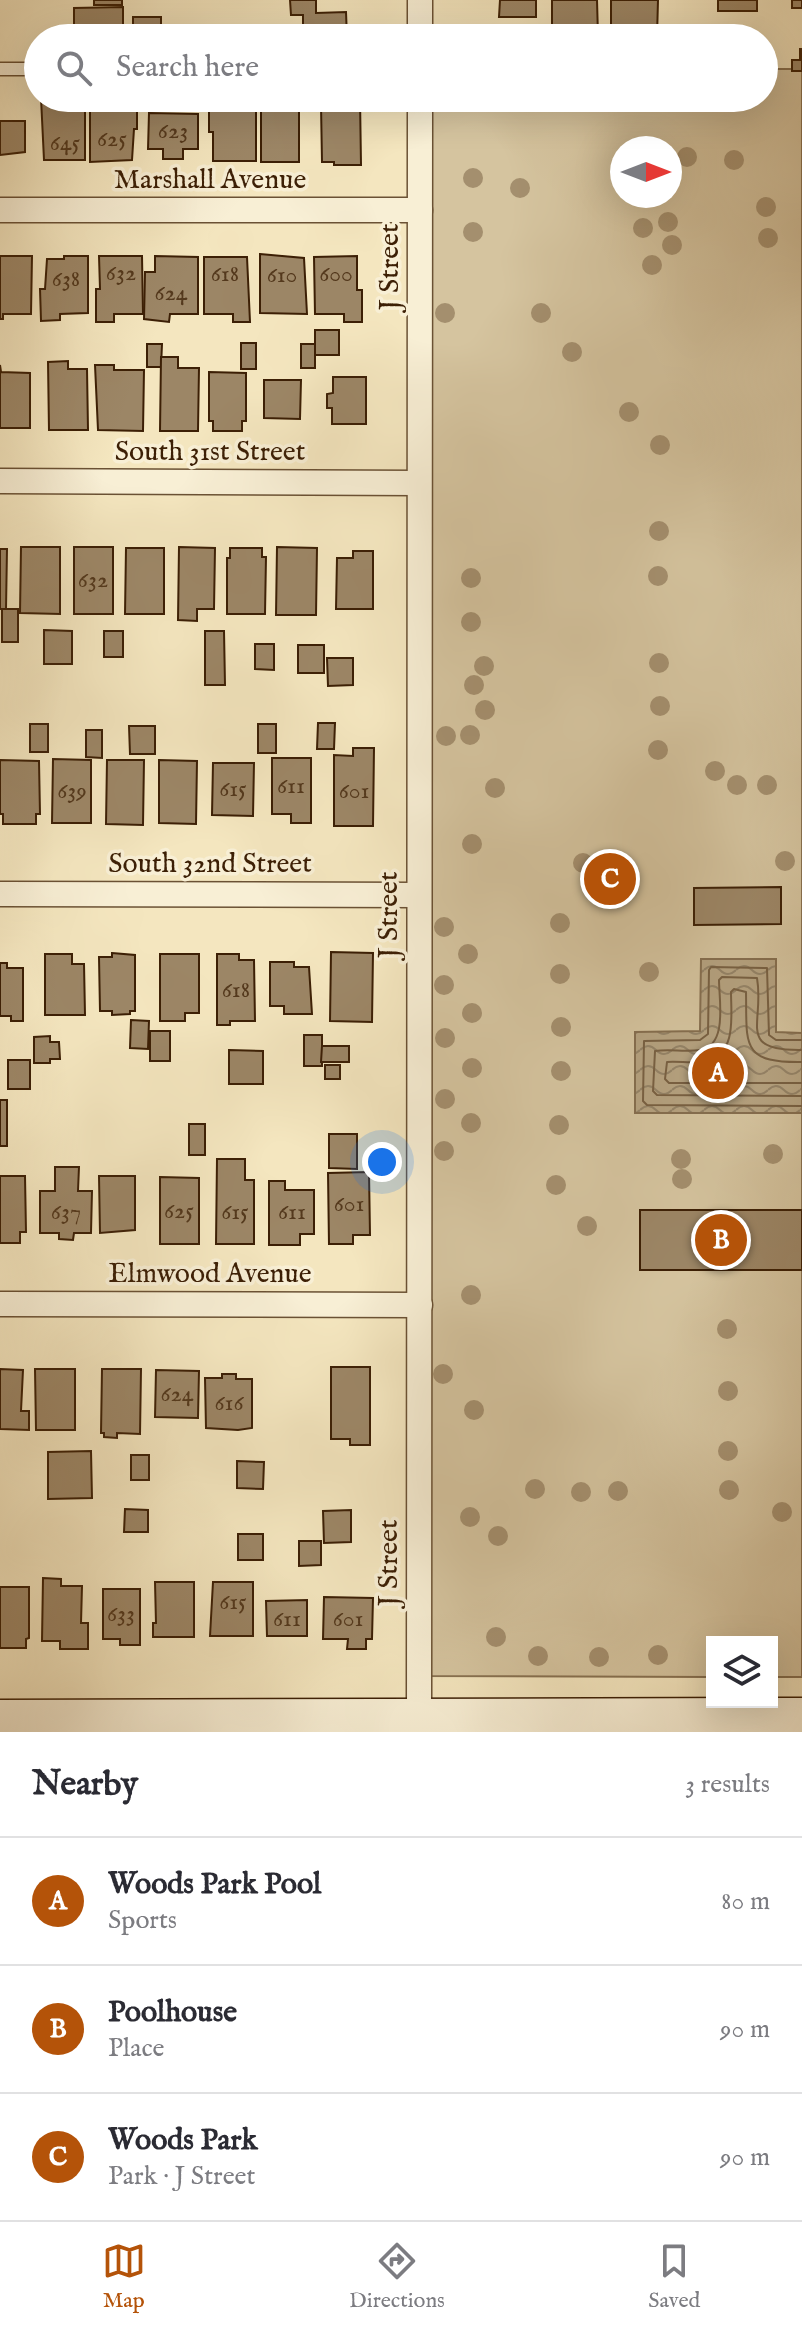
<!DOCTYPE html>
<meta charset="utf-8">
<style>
:root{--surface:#fff;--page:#f2f2f3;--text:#2b2b33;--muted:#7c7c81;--line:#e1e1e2;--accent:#b45309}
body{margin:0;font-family:"IM FELL English",serif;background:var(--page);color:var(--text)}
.controls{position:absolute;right:24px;bottom:24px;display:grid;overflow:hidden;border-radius:0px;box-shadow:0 8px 32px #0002}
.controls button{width:72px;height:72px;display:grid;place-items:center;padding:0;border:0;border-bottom:2px solid var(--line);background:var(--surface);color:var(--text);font:40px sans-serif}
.compass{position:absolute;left:610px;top:136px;width:72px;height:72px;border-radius:50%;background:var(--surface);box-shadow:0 8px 32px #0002;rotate:90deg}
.you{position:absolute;left:382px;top:1162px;width:28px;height:28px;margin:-20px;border:6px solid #fff;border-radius:50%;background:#1a73e8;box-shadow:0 0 0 12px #1a73e833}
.badge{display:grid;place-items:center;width:52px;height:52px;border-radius:50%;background:var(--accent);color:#fff;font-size:26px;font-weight:700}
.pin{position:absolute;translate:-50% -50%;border:4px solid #fff;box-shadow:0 2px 8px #0006}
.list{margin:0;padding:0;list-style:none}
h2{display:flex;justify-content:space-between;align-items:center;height:104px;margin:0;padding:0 32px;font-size:34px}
h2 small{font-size:26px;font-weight:400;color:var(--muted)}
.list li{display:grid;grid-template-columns:52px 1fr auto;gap:24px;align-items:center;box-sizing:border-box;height:128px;padding:0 32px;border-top:2px solid var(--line)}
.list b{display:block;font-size:30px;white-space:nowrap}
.list p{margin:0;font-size:26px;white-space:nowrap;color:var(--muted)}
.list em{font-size:26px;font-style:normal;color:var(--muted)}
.icon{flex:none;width:44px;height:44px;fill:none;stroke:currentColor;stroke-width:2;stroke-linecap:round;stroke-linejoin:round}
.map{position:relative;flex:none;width:802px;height:1732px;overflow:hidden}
.search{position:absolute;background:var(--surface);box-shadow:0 8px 32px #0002;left:24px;right:24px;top:24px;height:88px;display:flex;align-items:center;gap:20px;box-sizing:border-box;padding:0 28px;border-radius:44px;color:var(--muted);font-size:30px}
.sheet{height:488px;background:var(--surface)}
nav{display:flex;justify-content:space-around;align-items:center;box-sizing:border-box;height:112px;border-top:2px solid var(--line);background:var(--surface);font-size:22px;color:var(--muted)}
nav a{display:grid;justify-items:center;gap:4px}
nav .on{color:var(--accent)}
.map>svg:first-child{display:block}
.green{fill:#d5c49f;stroke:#887252;stroke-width:2;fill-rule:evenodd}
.water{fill:url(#water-waves);stroke:#856e4f;stroke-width:2}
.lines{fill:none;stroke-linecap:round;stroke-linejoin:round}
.shore{stroke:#786042;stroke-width:2}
.building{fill:#9c8666;stroke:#3c1f05;stroke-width:2}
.lane-casing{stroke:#6a5134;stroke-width:15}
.street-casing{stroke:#6a5134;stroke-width:27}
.secondary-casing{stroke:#3c1f05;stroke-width:37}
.lane{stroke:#f8efd5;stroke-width:12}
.street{stroke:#f8efd5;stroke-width:24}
.secondary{stroke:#f8efd5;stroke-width:34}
.tree{fill:#a48f6e}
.labels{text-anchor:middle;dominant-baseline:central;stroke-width:7;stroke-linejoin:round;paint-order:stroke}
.number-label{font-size:24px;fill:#54391d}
.street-label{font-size:28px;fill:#3c1f05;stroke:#f8efd5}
</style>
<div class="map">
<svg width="802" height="1732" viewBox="0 0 802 1732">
<defs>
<pattern id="water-waves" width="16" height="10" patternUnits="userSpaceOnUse" patternTransform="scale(2)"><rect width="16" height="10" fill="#b5a280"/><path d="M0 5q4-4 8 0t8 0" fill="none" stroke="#948367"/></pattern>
</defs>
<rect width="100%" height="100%" fill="#f4e6bf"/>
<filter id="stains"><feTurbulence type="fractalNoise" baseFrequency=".0025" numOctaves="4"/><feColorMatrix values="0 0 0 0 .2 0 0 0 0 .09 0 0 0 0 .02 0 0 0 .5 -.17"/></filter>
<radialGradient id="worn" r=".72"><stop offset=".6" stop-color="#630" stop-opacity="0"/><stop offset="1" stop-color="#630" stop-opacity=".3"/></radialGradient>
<path class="green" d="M764,69H802V1677H772V1642H712V1677L419,1676L420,98H764ZM622,148H670V196H622Z"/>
<path class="water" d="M701,959H776V1032L802,1033V1113H635V1032L700,1031Z"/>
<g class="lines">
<g class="shore">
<path d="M802,1040H776L769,1035L767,968L711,967L709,970L708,1034L700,1040L644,1041L643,1101L647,1105L802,1106"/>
<path d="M802,1050C735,1051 765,1023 757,978L722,977L719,980C719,1000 728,1046 700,1050C685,1052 669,1049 655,1051L653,1091L657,1095L802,1096"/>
<path d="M802,1062C740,1063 747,1044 746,992L734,989L731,992C731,1016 737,1053 707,1061C694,1064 680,1061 667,1062L665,1079L669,1083H802"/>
</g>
</g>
<g class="building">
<rect x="94" y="0" width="28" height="5"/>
<path d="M290,0H316V13L346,12L347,38H303V15H291Z"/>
<path d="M500,0H536V17H499Z"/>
<path d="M552,0H597L598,36L552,37Z"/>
<path d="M611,0H658L657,37H611Z"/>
<rect x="718" y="0" width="39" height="11"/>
<rect x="792" y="0" width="10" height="8"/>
<path d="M123,7V38H74V8Z"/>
<rect x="133" y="17" width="28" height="21"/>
<rect x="235" y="32" width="18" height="6"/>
<path d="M800,49H802V71H792V60H800Z"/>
<path d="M41,98H55V105H67V108H85V160H44Z"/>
<path d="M121,98H134V104H137V129H134L132,160L90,162V104H121Z"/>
<path d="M209,98H256V161H213V132H209Z"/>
<path d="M299,98V162H261V99Z"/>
<path d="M314,98H326V101L360,98L361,165H334V162H322L321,105L314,106Z"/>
<path d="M149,113L198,114V149H183V159H163V149H148Z"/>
<path d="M0,121H25V152L0,155Z"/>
<path d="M260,254L304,258L307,314L260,313Z"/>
<path d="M0,256H32L31,314H3V319H0Z"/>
<path d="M64,256H88V313L60,314V320L41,321L40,289H45L47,259H64Z"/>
<path d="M99,256H142L143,314H114V322H96V289H100Z"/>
<path d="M155,256L198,257V314H170L169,322L144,319L145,272H155Z"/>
<path d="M357,256V290H362V322H344V314H315L314,257Z"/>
<path d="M204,257H247L250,322H233V314H204Z"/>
<rect x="315" y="330" width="24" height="25"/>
<rect x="241" y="343" width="15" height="26"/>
<path d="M147,344H162L161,367H147Z"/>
<rect x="301" y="344" width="14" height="24"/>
<path d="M161,357H178V368H199L198,431H160Z"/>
<path d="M68,361V369H87L88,430H49L48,362Z"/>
<path d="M0,365L1,372L30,373V428H0Z"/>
<path d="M95,365H114V370H144L143,431L98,430Z"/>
<path d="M209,372L246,373V421H242V431H213V421H209Z"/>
<path d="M333,377H366V424H332V408H327V394L333,393Z"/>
<path d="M264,380H301L300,419L264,418Z"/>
<path d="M21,547H60V614L20,613Z"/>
<rect x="74" y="547" width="39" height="67"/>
<path d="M179,547L215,548L214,609H197V621L178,620Z"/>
<path d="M277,547L317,548L316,615H276Z"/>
<path d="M126,548H164V614H125Z"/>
<path d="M230,548H262V557H266L265,614H227V558H230Z"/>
<path d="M0,549H7L6,609H0Z"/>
<path d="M353,551H373V609H336L337,558H353Z"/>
<rect x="2" y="609" width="16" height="33"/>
<path d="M44,630L72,631V664H44Z"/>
<rect x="104" y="631" width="19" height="26"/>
<path d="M205,631H224L225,685H205Z"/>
<path d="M255,644H274V670L255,669Z"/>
<rect x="298" y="645" width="26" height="28"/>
<path d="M327,658H353V685L328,686Z"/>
<path d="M318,723H335L334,749H317Z"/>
<rect x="30" y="724" width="18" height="28"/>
<rect x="258" y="724" width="18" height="29"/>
<path d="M129,726H155V754H130Z"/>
<path d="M86,730H102V758L86,757Z"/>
<path d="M353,748H374L373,826H334V755L353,756Z"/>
<path d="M272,758H311V823H291V814H272Z"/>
<path d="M53,759L91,760V823H52Z"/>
<path d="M0,760L39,761L40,814H36V824H3V814H0Z"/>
<path d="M107,760H144L143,825L106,824Z"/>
<path d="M159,760L197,761L196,824L159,823Z"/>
<path d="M213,763H254L253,816L212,815Z"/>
<path d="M781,887V924L694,925V888Z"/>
<path d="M331,952L373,953L372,1022L330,1021Z"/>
<path d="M112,953L135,955V1011H130V1014L112,1015V1011H100L99,957H112Z"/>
<path d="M45,954H72V964H84L85,1015H45Z"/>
<path d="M160,954H199V1013H185V1021H160Z"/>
<path d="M217,954H239V960H254L255,1021H230V1025H217Z"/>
<path d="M270,962H294V967H309L312,1014H284V1006H270Z"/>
<path d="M0,963H7V968H23V1021H11V1016H0Z"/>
<path d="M131,1020L149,1021L148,1049L130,1048Z"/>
<rect x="150" y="1031" width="20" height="30"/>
<rect x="304" y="1035" width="18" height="31"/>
<path d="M50,1036V1042H59L60,1059H50V1063H34V1037Z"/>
<path d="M322,1046H349V1062H321Z"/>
<path d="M229,1050L263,1051V1084H229Z"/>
<rect x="8" y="1060" width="22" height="29"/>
<rect x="325" y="1065" width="15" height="14"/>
<rect x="0" y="1100" width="7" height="46"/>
<rect x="189" y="1124" width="16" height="31"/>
<path d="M329,1134H357V1169L329,1168Z"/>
<path d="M217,1159H245V1180H254V1244H216Z"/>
<path d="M55,1167H79L78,1191H92L91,1233H74L73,1240L59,1239V1233H40V1191H55Z"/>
<path d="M369,1172L370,1235H353V1244H329L328,1173Z"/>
<path d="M0,1176H25L26,1232H20V1243H0Z"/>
<path d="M99,1176H135V1230L100,1233Z"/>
<path d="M160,1177L199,1178V1244H160Z"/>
<path d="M269,1181H285V1190H314V1234H300V1245H269Z"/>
<rect x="640" y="1210" width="162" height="60"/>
<path d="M331,1367H370V1445H350V1439H331Z"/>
<path d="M0,1369L23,1370L21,1411H29V1430L0,1429Z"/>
<path d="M35,1369H75V1430H36Z"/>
<path d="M102,1369H141L140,1434L117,1433V1438L104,1437V1433H101Z"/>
<path d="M156,1370L199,1371L198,1418L155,1417Z"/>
<path d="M222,1374H236V1379H252V1428L238,1430L206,1428L205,1378H222Z"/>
<path d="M91,1451L92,1498L48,1499V1452Z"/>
<rect x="131" y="1455" width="18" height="25"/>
<path d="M237,1461L264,1462L263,1489L237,1488Z"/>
<path d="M125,1509L148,1510V1532H124Z"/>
<path d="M351,1510V1542L324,1543L323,1511Z"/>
<rect x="238" y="1534" width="25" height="26"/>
<path d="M299,1541H321V1565L299,1566Z"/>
<path d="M43,1578L61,1579V1586H82L81,1623H88V1649H60V1641H42Z"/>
<path d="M155,1582H194V1637H153V1623H156Z"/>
<path d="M213,1582H253V1636H210Z"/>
<path d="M0,1587H29V1638L26,1639V1648H0Z"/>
<path d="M103,1589H140V1645H120V1639H103Z"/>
<path d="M324,1597L373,1598L372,1639H366V1649H347L348,1639H323Z"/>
<path d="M307,1600V1636H267L266,1601Z"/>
</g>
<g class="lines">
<g class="lane-casing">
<path id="lane" d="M0,69H38"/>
</g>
<g class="street-casing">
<g id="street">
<path d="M420,38V0"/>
<path d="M0,210H420"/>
<path d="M0,481L419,483"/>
<path d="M0,894L419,895"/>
<path d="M0,1304L420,1305"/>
<path d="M419,1732L420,98"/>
</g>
</g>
<g class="secondary-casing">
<path id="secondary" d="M0,1717L802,1715"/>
</g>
<use href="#lane" class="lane"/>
<use href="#street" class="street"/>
<use href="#secondary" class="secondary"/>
</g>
<g class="tree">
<circle cx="687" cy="157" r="10"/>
<circle cx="734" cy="160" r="10"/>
<circle cx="473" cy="178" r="10"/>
<circle cx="520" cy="188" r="10"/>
<circle cx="766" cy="207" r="10"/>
<circle cx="668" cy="222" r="10"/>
<circle cx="643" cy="228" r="10"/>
<circle cx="473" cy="232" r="10"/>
<circle cx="768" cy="238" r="10"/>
<circle cx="672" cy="245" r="10"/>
<circle cx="652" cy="265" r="10"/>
<circle cx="445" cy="313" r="10"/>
<circle cx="541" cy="313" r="10"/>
<circle cx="572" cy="352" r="10"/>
<circle cx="629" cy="412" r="10"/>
<circle cx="660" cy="445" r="10"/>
<circle cx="659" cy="531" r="10"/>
<circle cx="658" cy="576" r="10"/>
<circle cx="471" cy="578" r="10"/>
<circle cx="471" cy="622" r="10"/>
<circle cx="659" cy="663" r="10"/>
<circle cx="484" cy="666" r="10"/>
<circle cx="474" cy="685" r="10"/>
<circle cx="660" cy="706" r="10"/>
<circle cx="485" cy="710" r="10"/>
<circle cx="470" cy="735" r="10"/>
<circle cx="446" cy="736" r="10"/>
<circle cx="658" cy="750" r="10"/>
<circle cx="715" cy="771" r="10"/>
<circle cx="737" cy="785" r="10"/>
<circle cx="767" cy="785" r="10"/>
<circle cx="495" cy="788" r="10"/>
<circle cx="472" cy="844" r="10"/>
<circle cx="785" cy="861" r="10"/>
<circle cx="583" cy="863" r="10"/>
<circle cx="607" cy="876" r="10"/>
<circle cx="560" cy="923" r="10"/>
<circle cx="444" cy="927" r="10"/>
<circle cx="468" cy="954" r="10"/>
<circle cx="649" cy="972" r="10"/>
<circle cx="560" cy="974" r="10"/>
<circle cx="444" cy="985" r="10"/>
<circle cx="472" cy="1013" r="10"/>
<circle cx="561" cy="1027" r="10"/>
<circle cx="445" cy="1038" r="10"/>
<circle cx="472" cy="1068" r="10"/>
<circle cx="561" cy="1071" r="10"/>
<circle cx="445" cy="1099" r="10"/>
<circle cx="471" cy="1123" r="10"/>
<circle cx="559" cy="1125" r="10"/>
<circle cx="444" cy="1151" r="10"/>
<circle cx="773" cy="1154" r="10"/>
<circle cx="681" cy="1159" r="10"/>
<circle cx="682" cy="1179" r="10"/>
<circle cx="556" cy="1185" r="10"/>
<circle cx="587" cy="1226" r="10"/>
<circle cx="471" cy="1295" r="10"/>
<circle cx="727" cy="1329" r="10"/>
<circle cx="443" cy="1374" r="10"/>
<circle cx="728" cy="1391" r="10"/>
<circle cx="474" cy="1410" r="10"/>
<circle cx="728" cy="1451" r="10"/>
<circle cx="535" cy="1489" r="10"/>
<circle cx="729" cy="1490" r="10"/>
<circle cx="618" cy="1491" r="10"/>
<circle cx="581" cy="1492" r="10"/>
<circle cx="782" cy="1512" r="10"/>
<circle cx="470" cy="1517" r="10"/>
<circle cx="498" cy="1536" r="10"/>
<circle cx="496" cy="1637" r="10"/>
<circle cx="658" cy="1655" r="10"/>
<circle cx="538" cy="1656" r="10"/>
<circle cx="599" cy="1657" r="10"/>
</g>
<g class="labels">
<g class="number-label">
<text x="173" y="131">623</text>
<text x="112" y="139">625</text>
<text x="65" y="143">645</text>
<text x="121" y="273">632</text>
<text x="225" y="274">618</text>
<text x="336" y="274">600</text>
<text x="282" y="275">610</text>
<text x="66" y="279">638</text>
<text x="171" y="293">624</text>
<text x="93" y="580">632</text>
<text x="291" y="786">611</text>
<text x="233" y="789">615</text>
<text x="72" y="791">639</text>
<text x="354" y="791">601</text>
<text x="236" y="990">618</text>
<text x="349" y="1204">601</text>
<text x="179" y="1211">625</text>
<text x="66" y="1212">637</text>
<text x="235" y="1212">615</text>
<text x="292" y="1212">611</text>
<text x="177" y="1394">624</text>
<text x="229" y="1403">616</text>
<text x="233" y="1602">615</text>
<text x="121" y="1614">633</text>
<text x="287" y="1619">611</text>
<text x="348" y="1619">601</text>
</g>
<g class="street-label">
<text x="210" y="180">Marshall Avenue</text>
<text transform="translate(390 267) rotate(-90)">J Street</text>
<text x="210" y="452">South 31st Street</text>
<text x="210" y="864">South 32nd Street</text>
<text transform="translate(389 915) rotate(-90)">J Street</text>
<text x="210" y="1274">Elmwood Avenue</text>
<text transform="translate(389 1563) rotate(-90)">J Street</text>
</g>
</g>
<rect width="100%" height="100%" filter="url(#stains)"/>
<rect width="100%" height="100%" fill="url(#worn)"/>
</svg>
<div class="controls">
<button><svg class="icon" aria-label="layers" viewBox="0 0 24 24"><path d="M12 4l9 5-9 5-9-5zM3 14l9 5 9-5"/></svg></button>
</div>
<svg class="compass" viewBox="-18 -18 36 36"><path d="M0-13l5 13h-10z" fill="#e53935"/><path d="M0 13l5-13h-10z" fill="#7c7c81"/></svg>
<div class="you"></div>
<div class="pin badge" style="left:718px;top:1073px">A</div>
<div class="pin badge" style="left:721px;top:1240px">B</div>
<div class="pin badge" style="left:610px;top:879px">C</div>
<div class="search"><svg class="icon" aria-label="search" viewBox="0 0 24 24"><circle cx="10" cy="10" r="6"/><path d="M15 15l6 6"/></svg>Search here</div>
</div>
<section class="sheet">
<h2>Nearby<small>3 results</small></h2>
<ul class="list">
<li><span class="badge">A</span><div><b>Woods Park Pool</b><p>Sports</p></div><em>80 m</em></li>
<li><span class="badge">B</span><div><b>Poolhouse</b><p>Place</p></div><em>90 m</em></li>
<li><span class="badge">C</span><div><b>Woods Park</b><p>Park · J Street</p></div><em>90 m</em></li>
</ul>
</section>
<nav>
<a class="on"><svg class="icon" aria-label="map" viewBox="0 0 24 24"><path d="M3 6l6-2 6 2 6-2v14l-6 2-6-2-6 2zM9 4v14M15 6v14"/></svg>Map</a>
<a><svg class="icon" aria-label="directions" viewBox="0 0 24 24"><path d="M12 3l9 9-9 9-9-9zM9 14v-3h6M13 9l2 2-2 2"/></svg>Directions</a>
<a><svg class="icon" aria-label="saved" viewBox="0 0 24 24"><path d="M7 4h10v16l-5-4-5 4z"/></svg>Saved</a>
</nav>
